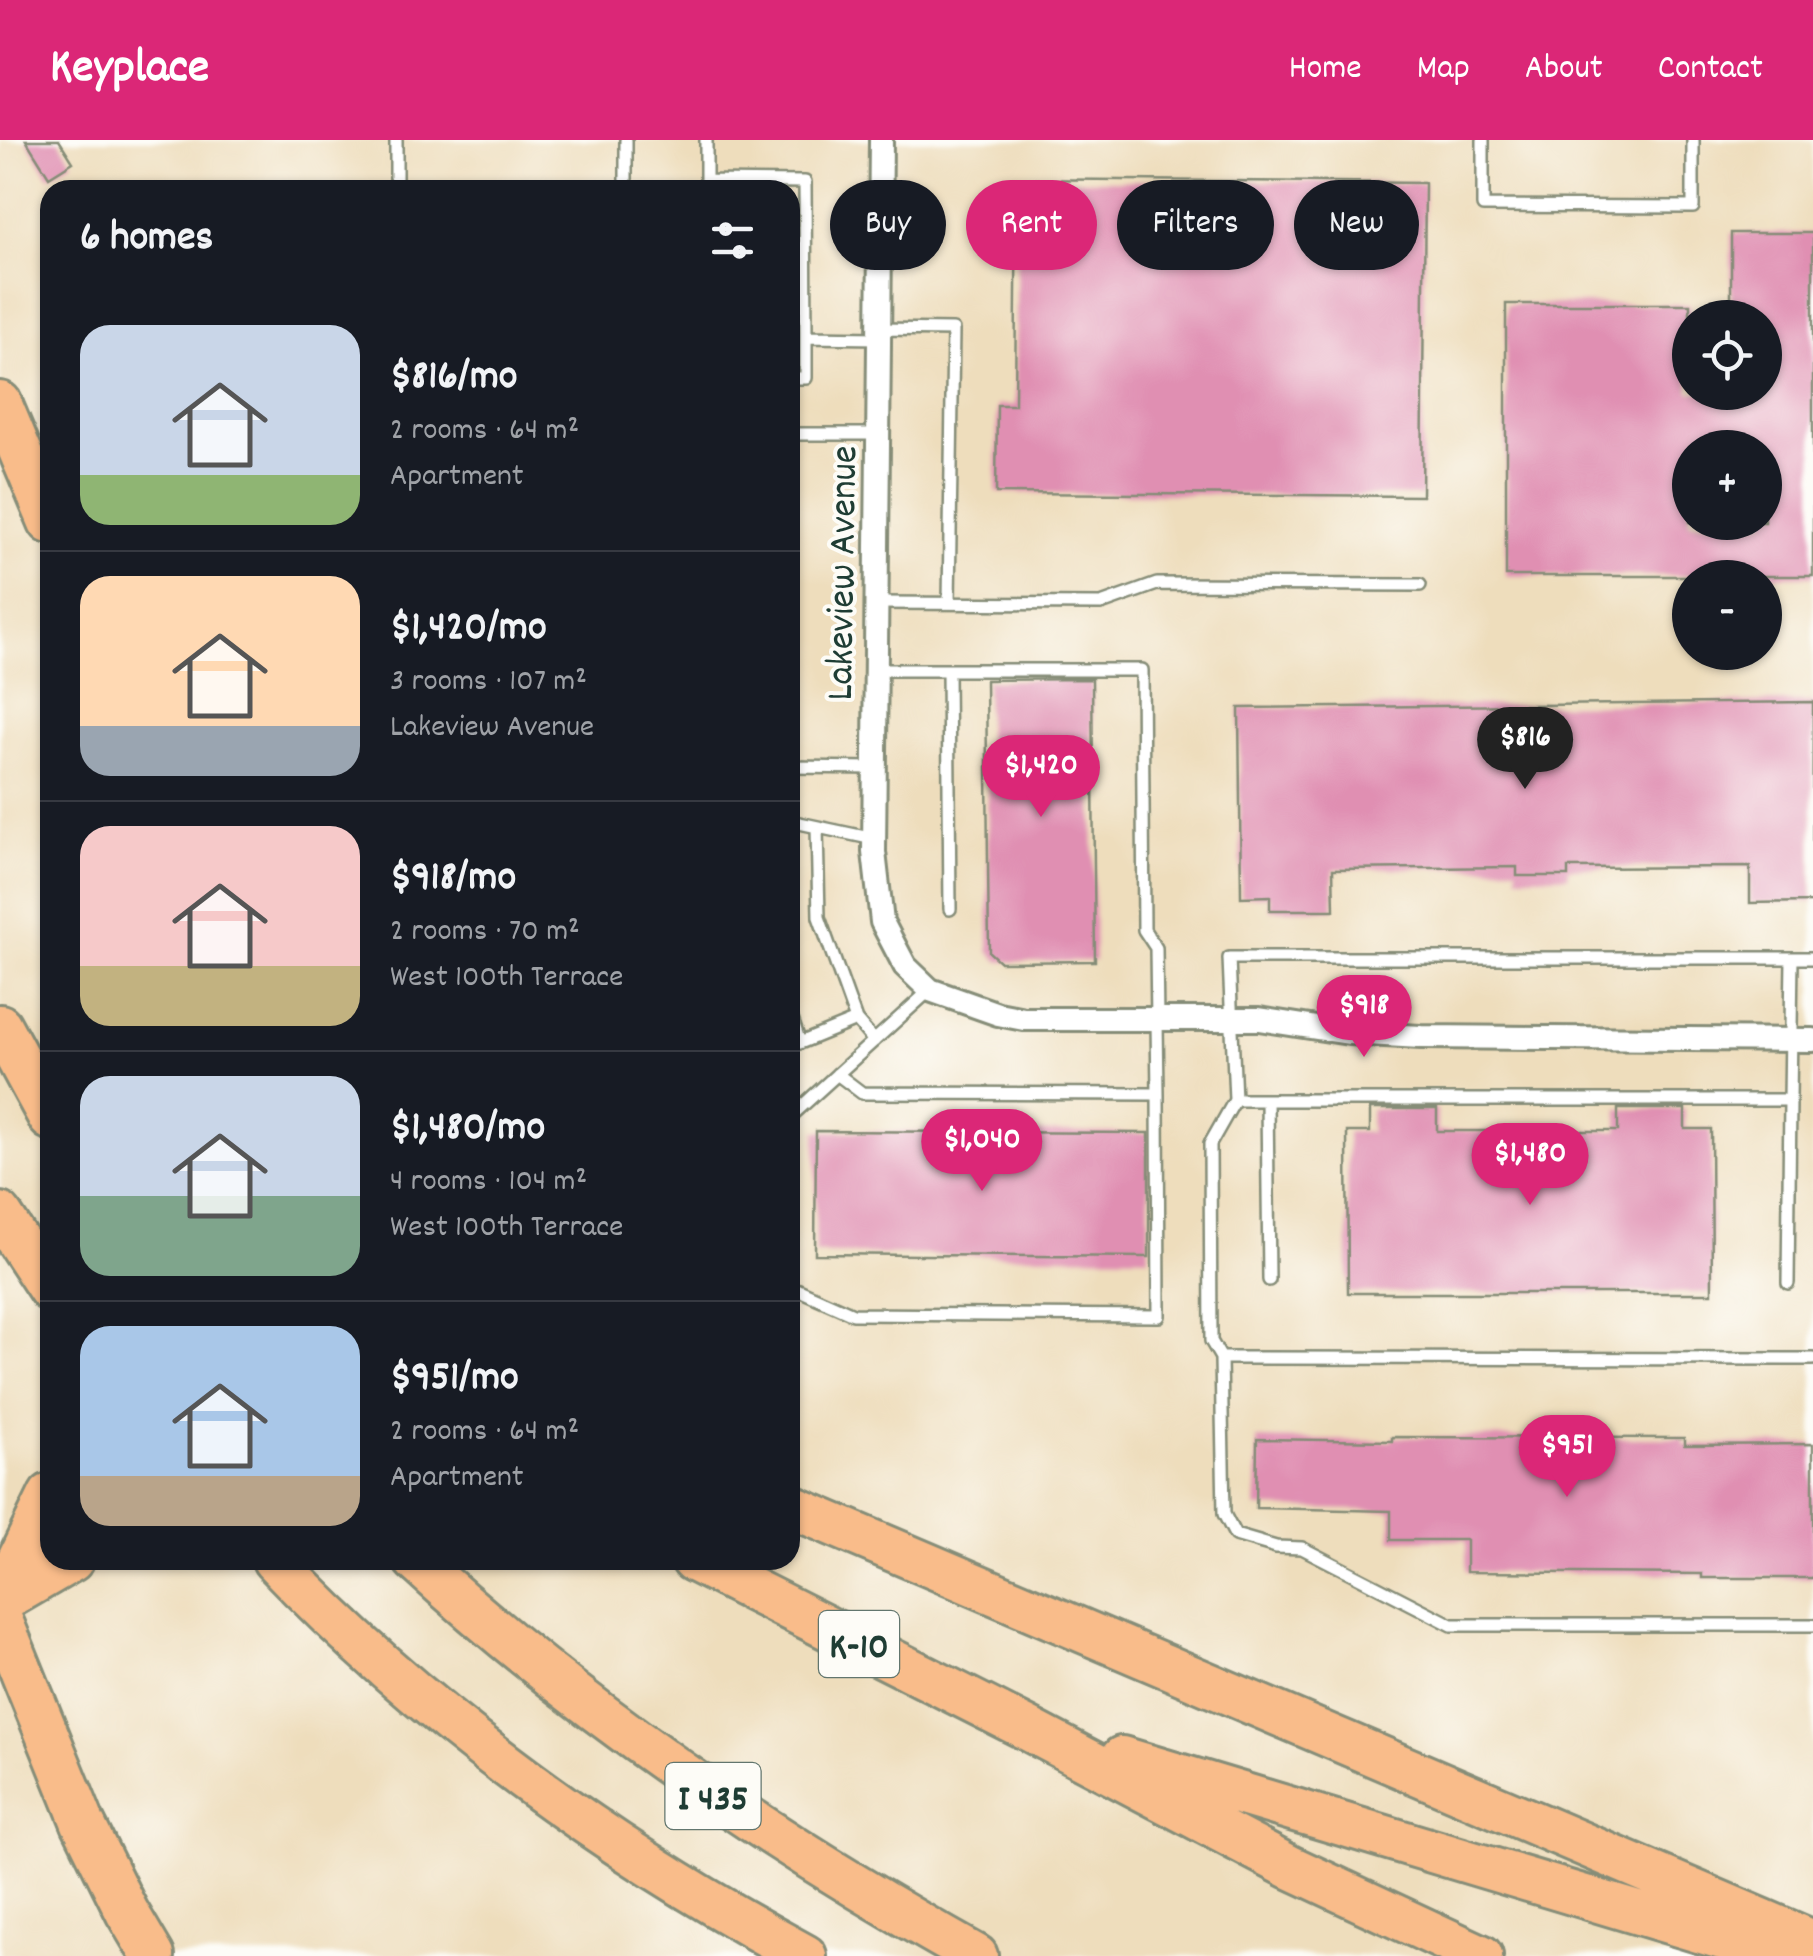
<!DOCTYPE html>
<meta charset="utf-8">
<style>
:root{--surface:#171b24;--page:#242831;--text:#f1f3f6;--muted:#9ea1a6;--line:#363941;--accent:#db2777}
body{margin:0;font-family:Dekko,sans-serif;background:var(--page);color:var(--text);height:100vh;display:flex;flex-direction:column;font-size:38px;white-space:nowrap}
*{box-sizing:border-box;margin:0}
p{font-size:32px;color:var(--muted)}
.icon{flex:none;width:55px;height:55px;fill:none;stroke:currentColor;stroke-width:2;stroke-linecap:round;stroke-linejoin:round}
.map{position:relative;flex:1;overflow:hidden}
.details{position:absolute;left:40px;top:40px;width:760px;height:1390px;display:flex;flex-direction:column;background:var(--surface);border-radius:30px;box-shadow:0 2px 8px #0004}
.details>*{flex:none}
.banner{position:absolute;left:830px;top:40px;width:832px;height:90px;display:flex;gap:20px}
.controls{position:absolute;left:1672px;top:160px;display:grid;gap:20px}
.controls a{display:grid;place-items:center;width:110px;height:110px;border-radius:50%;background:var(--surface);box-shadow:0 2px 8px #0004;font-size:50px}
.price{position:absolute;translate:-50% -85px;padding:0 22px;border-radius:35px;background:var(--accent);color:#fff;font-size:32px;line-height:65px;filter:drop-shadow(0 2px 5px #0008)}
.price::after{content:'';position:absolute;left:50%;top:60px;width:30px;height:22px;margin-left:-15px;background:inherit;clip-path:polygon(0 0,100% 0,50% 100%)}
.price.active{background:#222;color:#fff}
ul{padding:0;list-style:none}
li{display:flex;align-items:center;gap:30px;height:250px;padding:0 40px}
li+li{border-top:2px solid var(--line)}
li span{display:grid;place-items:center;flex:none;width:280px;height:200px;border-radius:30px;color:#555}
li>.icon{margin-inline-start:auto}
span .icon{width:120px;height:120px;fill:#fffc;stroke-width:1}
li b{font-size:42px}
h2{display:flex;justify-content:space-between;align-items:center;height:120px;padding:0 40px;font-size:42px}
.chip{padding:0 35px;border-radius:45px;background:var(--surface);box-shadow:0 2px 8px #0004;font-size:35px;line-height:90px}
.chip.active{background:var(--accent);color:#fff}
header{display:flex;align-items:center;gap:60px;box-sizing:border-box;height:140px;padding:0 50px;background:var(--accent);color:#fff}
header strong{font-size:48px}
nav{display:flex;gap:55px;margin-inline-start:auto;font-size:35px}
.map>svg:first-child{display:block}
.building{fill:#e08fb2;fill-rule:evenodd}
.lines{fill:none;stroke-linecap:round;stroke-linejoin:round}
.lane-casing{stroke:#868d78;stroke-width:16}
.street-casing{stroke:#868d78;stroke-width:28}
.highway-casing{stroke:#868d78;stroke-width:48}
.lane{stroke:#fff;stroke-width:11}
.street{stroke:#fff;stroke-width:22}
.highway{stroke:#f9bc8a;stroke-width:42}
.labels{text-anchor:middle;stroke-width:8;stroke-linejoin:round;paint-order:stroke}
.shield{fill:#fdfcf7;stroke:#62766e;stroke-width:2.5}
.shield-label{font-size:38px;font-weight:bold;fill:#1f3d34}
.street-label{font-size:40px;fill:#1f3d34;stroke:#fdfcf7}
</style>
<header>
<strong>Keyplace</strong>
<nav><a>Home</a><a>Map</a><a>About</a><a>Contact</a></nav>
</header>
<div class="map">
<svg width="1813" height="1816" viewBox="0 0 1813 1816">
<rect width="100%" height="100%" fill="#fdfcf7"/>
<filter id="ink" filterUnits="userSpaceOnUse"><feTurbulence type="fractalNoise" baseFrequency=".01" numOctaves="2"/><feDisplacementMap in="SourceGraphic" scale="20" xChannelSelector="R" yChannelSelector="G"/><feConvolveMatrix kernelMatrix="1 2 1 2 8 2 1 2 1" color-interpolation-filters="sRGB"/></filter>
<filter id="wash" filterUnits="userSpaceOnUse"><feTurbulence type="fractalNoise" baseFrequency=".0048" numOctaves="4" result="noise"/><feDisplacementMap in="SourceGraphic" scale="40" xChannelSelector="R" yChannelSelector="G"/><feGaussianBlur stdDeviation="2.25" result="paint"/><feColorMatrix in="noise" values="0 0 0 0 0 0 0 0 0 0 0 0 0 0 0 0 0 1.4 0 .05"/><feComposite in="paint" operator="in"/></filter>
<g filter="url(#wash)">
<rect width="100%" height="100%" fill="#eeddbc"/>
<g id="blocks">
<path class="building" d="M26 0H59L73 22 49 37Z
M1017 39 1425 43 1422 356 996 353 997 265H1015Z
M1731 93H1813V436H1506V164H1690V252H1765V178H1731ZM1690 308H1765V382H1690Z
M1092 539 1095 821 1000 822 989 812 986 540Z
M1813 562 1812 762 1750 763V727L1568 728V736H1517V727L1333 729 1334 770H1270V756L1241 757 1239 568Z
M1370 969H1437V991H1618V969H1685V989H1711L1712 1153H1348L1347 992H1370Z
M816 991 1149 993V1117L815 1114Z
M1392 1297 1684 1298V1305L1813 1304V1438H1702V1434L1466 1432V1400H1391V1371L1256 1368 1257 1299 1392 1301Z"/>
</g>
</g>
<g filter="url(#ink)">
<use href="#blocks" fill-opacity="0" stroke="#868d78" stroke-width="2.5"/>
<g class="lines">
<defs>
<path id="lane" d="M396 0V50
M626 0V50
M706 0V41L805 42 806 197 879 198
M1483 0V66L1693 67V0
M879 189 953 190 949 463
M790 238H806V197
M790 294H878
M876 463 1101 464 1157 444 1420 445
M948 530 950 769
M790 627 875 628
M790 681 874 699
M817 687 819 777 856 880
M1229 818H1792L1790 960H1235Z
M1792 818H1813
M790 873 800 903 856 880 874 901
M837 934 862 953 1158 954 1156 808 1144 790 1142 530H876
M1235 960 1210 1004 1211 1201 1221 1218 1813 1219
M1267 960 1269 1140
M790 977 930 850
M1788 1143 1790 960
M790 1146 853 1174 1159 1176 1158 954
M1221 1218 1224 1374 1235 1395 1276 1407 1302 1408 1452 1485H1813"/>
<path id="street" d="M881 0 874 712 882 782 905 826 930 850 998 874 1024 879H1259L1349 893 1421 897 1813 900"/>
<path id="highway" d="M0 263 50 382
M0 886 50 978
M0 1074 50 1150
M790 1366 1813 1802
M274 1420C424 1578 614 1713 805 1816
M415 1420C585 1576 775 1704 976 1816
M693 1420 1026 1588 1290 1727 1481 1816
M0 1458 50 1355
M0 1462 72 1420
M0 1478 83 1683 127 1772 153 1816
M1122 1618 1782 1816"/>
</defs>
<use href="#lane" class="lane-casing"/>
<use href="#street" class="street-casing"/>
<use href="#highway" class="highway-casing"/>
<use href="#lane" class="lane"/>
<use href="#street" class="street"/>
<use href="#highway" class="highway"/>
</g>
</g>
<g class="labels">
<g class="shield">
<rect x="819" y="1471" width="80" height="66" rx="8"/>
<rect x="665.5" y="1623" width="95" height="66" rx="8"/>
</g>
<g class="shield-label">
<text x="859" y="1517">K-10</text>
<text x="713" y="1669">I 435</text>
</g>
<g class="street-label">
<text transform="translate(839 433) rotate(-89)" y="14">Lakeview Avenue</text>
</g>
</g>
</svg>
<div class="controls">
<a><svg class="icon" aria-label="locate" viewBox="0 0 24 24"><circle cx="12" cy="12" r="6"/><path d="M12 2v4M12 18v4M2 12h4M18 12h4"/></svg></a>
<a>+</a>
<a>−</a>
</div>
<b class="price active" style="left:1525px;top:652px">$816</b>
<b class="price" style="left:1041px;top:680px">$1,420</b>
<b class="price" style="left:1364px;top:920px">$918</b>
<b class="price" style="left:982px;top:1054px">$1,040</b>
<b class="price" style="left:1530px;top:1068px">$1,480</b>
<b class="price" style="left:1567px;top:1360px">$951</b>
<div class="banner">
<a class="chip">Buy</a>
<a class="chip active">Rent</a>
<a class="chip">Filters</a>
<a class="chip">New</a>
</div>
<section class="details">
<h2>6 homes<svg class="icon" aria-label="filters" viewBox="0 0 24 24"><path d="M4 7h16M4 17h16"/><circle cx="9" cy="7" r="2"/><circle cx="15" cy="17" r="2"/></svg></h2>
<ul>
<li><span style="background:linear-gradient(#c9d6e8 75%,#8fb573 0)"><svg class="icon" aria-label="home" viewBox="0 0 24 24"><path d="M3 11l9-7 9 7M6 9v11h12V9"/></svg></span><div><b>$816/mo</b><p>2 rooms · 64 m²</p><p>Apartment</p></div></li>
<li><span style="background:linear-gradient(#ffd9b3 75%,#9aa5b1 0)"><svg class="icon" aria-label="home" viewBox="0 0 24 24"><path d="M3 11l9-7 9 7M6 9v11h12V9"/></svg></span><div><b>$1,420/mo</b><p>3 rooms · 107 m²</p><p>Lakeview Avenue</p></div></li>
<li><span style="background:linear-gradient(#f6c9c9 70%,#c2b280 0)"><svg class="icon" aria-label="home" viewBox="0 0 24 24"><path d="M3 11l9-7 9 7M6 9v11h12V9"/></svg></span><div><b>$918/mo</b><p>2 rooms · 70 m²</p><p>West 100th Terrace</p></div></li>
<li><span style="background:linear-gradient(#c9d6e8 60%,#7fa58c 0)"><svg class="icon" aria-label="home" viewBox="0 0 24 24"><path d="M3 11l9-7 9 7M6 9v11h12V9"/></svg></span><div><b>$1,480/mo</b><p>4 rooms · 104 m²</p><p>West 100th Terrace</p></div></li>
<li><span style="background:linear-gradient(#a9c7e8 75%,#b9a48a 0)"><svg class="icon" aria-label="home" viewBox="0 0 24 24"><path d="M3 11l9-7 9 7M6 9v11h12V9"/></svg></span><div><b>$951/mo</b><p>2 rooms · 64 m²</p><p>Apartment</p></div></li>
</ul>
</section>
</div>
